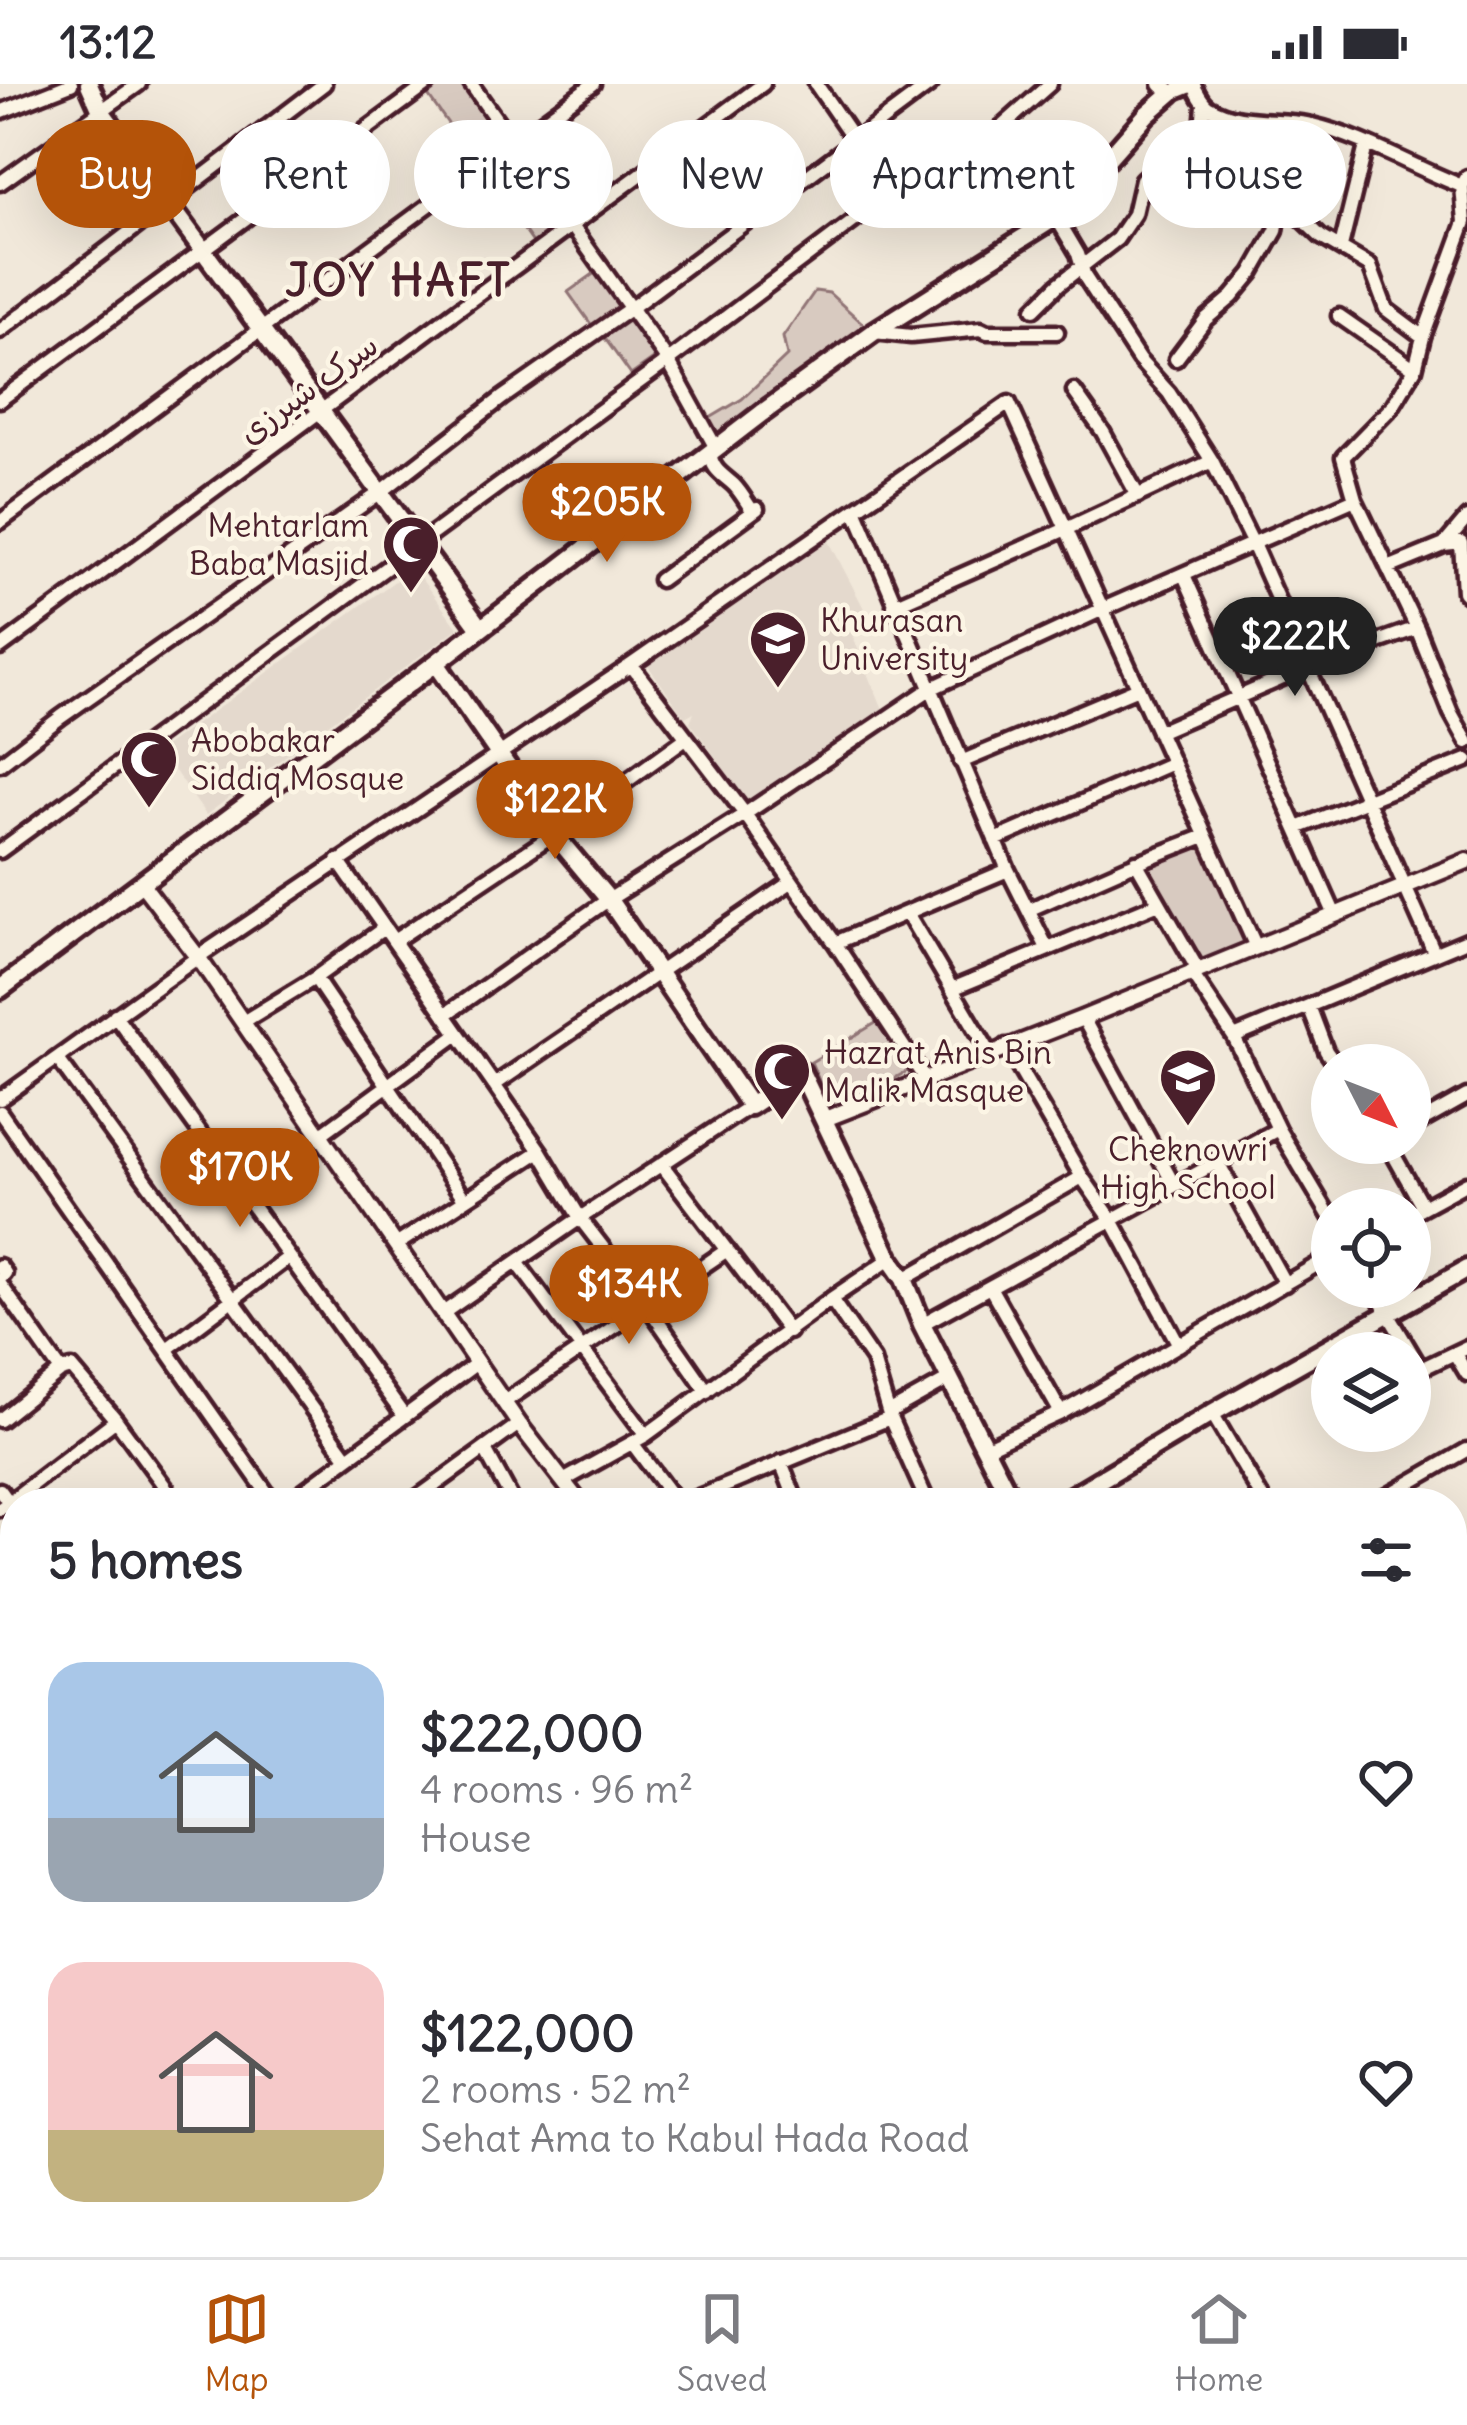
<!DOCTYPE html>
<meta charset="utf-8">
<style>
:root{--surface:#fff;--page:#f2f2f3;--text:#2b2b33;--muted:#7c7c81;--line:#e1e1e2;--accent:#b45309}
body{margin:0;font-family:Delius,"Playpen Sans Arabic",sans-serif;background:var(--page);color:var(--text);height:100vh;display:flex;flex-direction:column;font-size:45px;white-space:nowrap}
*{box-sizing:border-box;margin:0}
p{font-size:39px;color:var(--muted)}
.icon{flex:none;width:66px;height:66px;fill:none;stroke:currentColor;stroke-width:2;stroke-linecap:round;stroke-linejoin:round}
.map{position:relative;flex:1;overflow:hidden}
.panel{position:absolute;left:0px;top:1404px;width:1467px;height:771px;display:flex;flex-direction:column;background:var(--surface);border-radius:48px 48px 0 0;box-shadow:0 12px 48px #0002}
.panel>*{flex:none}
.top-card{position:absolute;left:36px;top:36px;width:1395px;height:108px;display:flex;gap:24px}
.needle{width:78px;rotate:132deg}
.fabs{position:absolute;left:1311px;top:960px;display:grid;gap:24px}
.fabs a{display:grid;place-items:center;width:120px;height:120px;border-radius:50%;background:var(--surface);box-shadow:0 12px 48px #0002;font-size:60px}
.price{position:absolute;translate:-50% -102px;padding:0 27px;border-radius:42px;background:var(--accent);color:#fff;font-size:39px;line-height:78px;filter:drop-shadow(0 3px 6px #0008)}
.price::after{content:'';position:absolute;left:50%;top:72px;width:36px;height:27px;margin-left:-18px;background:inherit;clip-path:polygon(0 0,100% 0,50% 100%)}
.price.selected{background:#222;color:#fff}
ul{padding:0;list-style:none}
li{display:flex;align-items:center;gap:36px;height:300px;padding:0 48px}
li span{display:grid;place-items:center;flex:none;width:336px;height:240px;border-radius:36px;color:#555}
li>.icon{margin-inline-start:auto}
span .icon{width:144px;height:144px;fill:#fffc;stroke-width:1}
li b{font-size:51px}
h2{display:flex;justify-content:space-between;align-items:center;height:144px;padding:0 48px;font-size:51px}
.chip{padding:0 42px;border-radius:54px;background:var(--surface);box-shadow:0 12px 48px #0002;font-size:42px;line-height:108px}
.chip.selected{background:var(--accent);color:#fff}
.status{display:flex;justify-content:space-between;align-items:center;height:84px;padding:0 60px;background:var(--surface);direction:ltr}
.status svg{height:33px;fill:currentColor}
.tabs{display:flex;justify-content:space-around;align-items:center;height:168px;border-top:3px solid var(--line);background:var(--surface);font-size:33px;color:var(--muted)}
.tabs a{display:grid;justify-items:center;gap:6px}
.tabs .selected{color:var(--accent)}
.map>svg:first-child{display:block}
.built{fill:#e4d9cd}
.green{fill:#d8cac0;stroke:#917476;stroke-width:3}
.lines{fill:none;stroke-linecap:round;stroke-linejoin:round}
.minor-casing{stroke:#4a1f2b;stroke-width:21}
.tertiary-casing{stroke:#4a1f2b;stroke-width:22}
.secondary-casing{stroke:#4a1f2b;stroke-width:26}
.trunk-casing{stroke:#4a1f2b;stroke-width:27}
.minor{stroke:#fcf5e5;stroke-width:12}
.tertiary{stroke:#fcf5e5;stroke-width:14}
.secondary{stroke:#fcf5e5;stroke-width:16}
.trunk{stroke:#fcf5e5;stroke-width:18}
.labels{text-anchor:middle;stroke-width:9;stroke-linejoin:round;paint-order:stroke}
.street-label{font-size:33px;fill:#4a1f2b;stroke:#fcf5e5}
.poi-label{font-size:33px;fill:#4a1f2b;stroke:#fcf5e5;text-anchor:start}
.district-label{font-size:45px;font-weight:bold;letter-spacing:3px;fill:#4a1f2b;stroke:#fcf5e5}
</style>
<div class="status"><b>13:12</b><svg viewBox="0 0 49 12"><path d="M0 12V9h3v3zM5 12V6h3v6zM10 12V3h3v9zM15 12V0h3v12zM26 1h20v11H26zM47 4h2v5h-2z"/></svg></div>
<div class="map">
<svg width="1467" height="2173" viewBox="0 0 1467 2173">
<rect width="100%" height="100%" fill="#f1e8da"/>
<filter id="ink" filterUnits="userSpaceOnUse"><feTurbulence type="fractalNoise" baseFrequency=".00833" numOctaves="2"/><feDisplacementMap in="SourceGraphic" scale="24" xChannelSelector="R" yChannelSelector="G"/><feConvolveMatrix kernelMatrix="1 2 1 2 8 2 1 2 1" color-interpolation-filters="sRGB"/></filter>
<g filter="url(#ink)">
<path class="built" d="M829 457 871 538 851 548 885 630 748 718 690 638 694 628 685 633 646 579 679 554 683 558Z
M413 484 458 544 206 731 160 666Z
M606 2160H834L808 2173H612Z"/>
<path class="green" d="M441 0H466L510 61 479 83 427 10Z
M514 66 567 141 536 163 483 88Z
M599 186 624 221 593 243 568 208Z
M815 207 829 209 869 245 716 356 705 337 742 315 787 272 783 253Z
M631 233 658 272 631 291 604 253Z
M1204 758 1252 859 1198 879 1144 786Z
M879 937 911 985 833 1029 811 978Z"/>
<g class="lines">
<defs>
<path id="minor" d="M471 0 668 277 716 364
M1193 0C1198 9 1201 18 1209 23 1241 42 1277 33 1312 41 1364 53 1412 83 1462 102
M1204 21 1202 45 1212 49 1321 153 1370 182 1386 225 1423 253
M0 28 71 0
M0 99 139 0
M1056 133 1078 170 1085 193 1139 276 1169 309 1212 377 1253 460 1434 868
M1039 143 1027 137 1001 89 979 63 1050 0
M1341 163 1365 66 1369 62
M1034 225 1059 200 1117 155 1134 130 1142 95 1202 45
M1339 232 1415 285
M0 247 324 0
M874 248 911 252 981 245 987 248H1057
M1176 275 1206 235 1232 213 1252 189 1276 147 1281 114
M1074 307 1103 348 1138 412
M0 316 428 0
M710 368C712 386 722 390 734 401 741 408 747 419 753 428
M1355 415 1343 373 1392 323 1415 285 1423 253 1465 138 1462 102 1467 93
M856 427 1008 786 1047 864
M0 438 593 0
M1445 460 1467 434
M1388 484 1444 461 1461 459 1464 508 1467 511
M1184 491 1335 831
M660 496 757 425
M894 521 1066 445 1212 377
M0 564 763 0
M631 581 745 730 835 859 925 995
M1158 648 1308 583 1417 544
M961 678 1138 604
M0 680 61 633 381 408 502 314 631 224 931 0
M1297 744 1467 676
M995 756 1172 679
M0 767 668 277 891 109 816 0
M338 777 540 1067 580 1134 647 1221 707 1307
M1136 778 1198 886
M1028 826 1128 782 1205 752
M907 829 990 969
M394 857 554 750 686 654
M835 859 1008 786
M1191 888 1234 953 1278 1045 1332 1136
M315 894 465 1116
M952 905 1159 819
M1309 922 1326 967 1336 981
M115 931 404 1332
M445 931 602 820 745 730 930 605 1103 525 1355 415 1417 544 1451 629 1467 658
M1083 934 1174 1101
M243 938 315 894 384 844
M1234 953 1467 856
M1006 962 1082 1093 1112 1136 1179 1261
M57 974 347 1373
M494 1001 791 798
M0 1015 198 873 631 581 1009 319 1256 863
M0 1028 274 1419
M1410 1044 1467 1012
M320 1051 458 950
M1387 1059 1423 1123
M1217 1077 1285 1200
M662 1081 789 1248
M1410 1130 1467 1099
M396 1161 540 1067
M517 1178 646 1351
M0 1182 5 1189 0 1195
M904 1195 1082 1093
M0 1200 61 1287
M990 1203 1061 1329
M1372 1203 1421 1285 1467 1263
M831 1215 873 1276 890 1334 928 1419
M443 1229 580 1134 750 1022
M922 1240 1278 1045
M167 1265 289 1173
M1455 1270 1467 1290
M504 1318 727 1166
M1212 1329 1265 1419
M0 1336 61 1287 72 1284 116 1336 177 1419
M633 1360 677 1419
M987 1363 1061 1329 1332 1172
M485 1366 514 1419
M781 1378 797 1419
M563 1397 646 1351 831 1215 890 1175
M0 1406 15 1427
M287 1419 477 1279
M410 1419 519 1340
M684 1419 890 1334 892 1327 951 1294
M1375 1419 1467 1366
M0 1425 116 1336
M1452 1542 1467 1535
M0 1620 15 1610
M1452 1647 1467 1660
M13 1689 15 1688
M1452 1743 1467 1734
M0 1790 15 1780
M0 1974 15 1967
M0 2093 15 2086
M159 2160 165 2173
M281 2160 287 2173
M423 2160 430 2173
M601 2160 608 2173
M1305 2160 1312 2173
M1435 2160 1442 2173
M509 2173 534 2160"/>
<path id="tertiary" d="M1161 0 1171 9 1193 0
M142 800 198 873 519 1340 580 1419
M825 1035 1083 934 1467 777
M1452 2018 1467 2010
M1253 2173 1278 2160"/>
<path id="secondary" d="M89 0 101 27 480 544
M436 579 554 750 609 816 750 1022 801 988 890 1175 904 1195 922 1240 1013 1419
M0 905 436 579 762 329 874 248 1056 133 1147 30 1171 9
M1061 1419 1212 1329 1467 1185
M0 1869 15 1862"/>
<path id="trunk" d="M1452 1866 1467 1858
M1452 1880 1467 1872
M850 2173 875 2160
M883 2173 908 2160"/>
</defs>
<use href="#minor" class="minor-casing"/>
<use href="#tertiary" class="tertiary-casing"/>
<use href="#secondary" class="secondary-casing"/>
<use href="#trunk" class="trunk-casing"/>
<use href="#minor" class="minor"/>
<use href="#tertiary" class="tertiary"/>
<use href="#secondary" class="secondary"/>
<use href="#trunk" class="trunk"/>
</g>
</g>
<defs>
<symbol id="mosque-pin" viewBox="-11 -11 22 30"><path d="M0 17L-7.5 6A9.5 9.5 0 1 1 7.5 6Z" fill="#4a1f2b" stroke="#fcf5e5"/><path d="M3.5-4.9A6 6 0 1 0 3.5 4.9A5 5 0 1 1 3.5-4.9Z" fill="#fff"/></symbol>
<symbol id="university-pin" viewBox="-11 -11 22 30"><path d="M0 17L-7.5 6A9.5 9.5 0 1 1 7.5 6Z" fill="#4a1f2b" stroke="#fcf5e5"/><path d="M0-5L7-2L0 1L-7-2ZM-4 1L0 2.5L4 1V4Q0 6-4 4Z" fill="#fff"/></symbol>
<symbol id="school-pin" viewBox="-11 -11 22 30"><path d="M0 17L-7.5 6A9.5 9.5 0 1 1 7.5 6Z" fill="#4a1f2b" stroke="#fcf5e5"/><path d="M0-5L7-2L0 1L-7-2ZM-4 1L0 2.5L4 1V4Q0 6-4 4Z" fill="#fff"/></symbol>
</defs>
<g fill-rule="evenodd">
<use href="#mosque-pin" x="378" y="427" width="66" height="90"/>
<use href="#university-pin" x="745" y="522" width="66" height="90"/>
<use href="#mosque-pin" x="116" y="642" width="66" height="90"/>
<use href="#mosque-pin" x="749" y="954" width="66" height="90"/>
<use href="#school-pin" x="1155" y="960" width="66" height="90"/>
</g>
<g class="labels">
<g class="street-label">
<text transform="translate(308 304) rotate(-36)" y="12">سرک شیرزی</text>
</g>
<g class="poi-label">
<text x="369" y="453" text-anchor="end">Mehtarlam<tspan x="369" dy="38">Baba Masjid</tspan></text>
<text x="820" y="548">Khurasan<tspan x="820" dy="38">University</tspan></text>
<text x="191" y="668">Abobakar<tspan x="191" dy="38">Siddiq Mosque</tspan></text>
<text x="824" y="980">Hazrat Anis Bin<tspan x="824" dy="38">Malik Masque</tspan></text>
<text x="1188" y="1077" text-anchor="middle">Cheknowri<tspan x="1188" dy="38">High School</tspan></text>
</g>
<g class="district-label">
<text x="399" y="212">JOY HAFT</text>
</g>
</g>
</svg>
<div class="fabs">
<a><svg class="needle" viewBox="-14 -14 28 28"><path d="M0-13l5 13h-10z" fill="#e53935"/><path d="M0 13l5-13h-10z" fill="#7c7c81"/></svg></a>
<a><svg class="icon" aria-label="locate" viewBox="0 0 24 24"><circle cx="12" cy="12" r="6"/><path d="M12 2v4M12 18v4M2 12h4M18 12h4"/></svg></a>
<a><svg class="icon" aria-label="layers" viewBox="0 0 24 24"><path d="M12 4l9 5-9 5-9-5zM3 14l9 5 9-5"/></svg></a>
</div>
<b class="price" style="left:607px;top:481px">$205K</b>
<b class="price selected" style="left:1295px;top:615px">$222K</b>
<b class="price" style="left:555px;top:778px">$122K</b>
<b class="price" style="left:240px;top:1146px">$170K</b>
<b class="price" style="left:629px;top:1263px">$134K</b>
<div class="top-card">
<a class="chip selected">Buy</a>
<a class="chip">Rent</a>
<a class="chip">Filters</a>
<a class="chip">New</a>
<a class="chip">Apartment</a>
<a class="chip">House</a>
</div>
<section class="panel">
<h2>5 homes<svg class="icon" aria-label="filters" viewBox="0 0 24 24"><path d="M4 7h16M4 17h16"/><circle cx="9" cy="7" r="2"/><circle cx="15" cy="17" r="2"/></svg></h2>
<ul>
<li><span style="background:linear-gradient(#a9c7e8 65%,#9aa5b1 0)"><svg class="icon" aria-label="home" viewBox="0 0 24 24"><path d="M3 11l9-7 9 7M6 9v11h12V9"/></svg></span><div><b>$222,000</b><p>4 rooms · 96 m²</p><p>House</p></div><svg class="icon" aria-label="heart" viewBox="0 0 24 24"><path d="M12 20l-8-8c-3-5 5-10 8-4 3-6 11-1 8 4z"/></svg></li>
<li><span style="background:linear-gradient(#f6c9c9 70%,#c2b280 0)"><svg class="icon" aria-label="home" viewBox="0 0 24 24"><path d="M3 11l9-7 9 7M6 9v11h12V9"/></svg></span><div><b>$122,000</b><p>2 rooms · 52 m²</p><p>Sehat Ama to Kabul Hada Road</p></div><svg class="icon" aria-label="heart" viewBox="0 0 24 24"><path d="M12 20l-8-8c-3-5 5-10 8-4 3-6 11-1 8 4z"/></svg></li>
</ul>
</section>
</div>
<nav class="tabs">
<a class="selected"><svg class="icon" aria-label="map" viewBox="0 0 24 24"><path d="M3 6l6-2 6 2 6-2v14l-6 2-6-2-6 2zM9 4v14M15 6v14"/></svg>Map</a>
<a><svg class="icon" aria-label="saved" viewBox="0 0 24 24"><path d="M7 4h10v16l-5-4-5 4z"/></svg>Saved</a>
<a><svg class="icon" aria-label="home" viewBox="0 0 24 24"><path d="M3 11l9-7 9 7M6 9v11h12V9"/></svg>Home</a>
</nav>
